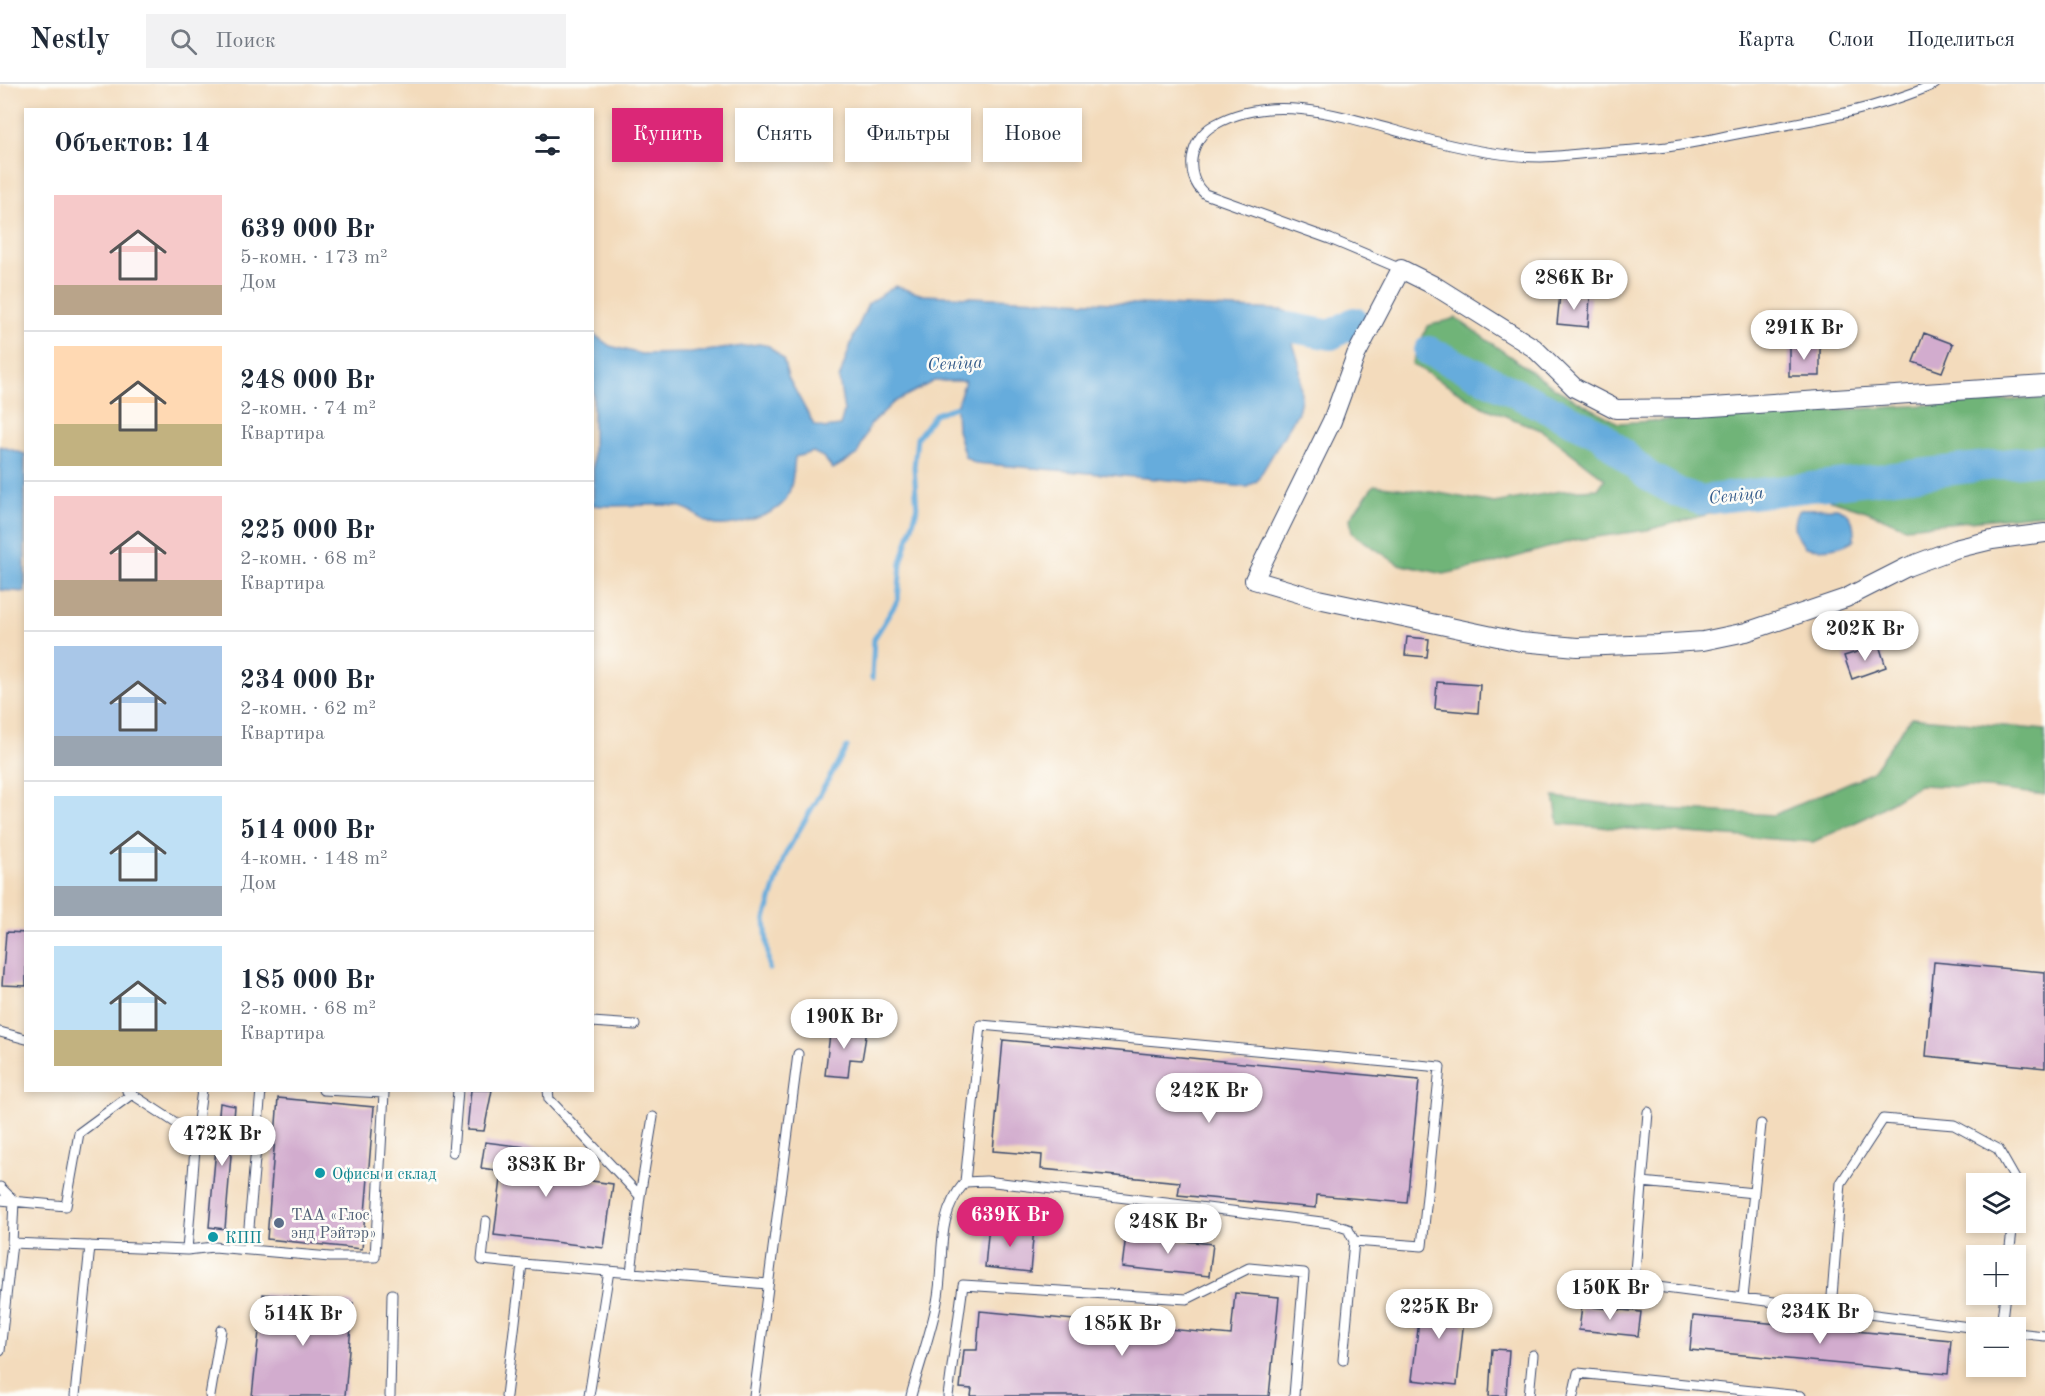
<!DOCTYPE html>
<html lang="ru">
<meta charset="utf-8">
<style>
:root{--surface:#fff;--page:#f2f2f3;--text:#1f2937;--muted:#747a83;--line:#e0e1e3;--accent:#db2777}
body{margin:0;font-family:"Old Standard TT",serif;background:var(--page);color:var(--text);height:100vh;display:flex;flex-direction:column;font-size:22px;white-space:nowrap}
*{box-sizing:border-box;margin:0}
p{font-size:20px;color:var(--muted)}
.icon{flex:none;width:33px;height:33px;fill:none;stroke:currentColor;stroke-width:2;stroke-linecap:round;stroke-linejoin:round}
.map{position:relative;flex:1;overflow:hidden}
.side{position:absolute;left:24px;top:24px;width:570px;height:984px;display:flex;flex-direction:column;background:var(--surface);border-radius:0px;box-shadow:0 3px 9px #0003}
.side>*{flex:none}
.top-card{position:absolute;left:612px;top:24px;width:570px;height:54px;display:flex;gap:12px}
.fabs{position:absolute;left:1966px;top:1089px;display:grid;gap:12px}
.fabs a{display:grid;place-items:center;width:60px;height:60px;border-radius:0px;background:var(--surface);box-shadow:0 3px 9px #0003;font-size:30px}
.price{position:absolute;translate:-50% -51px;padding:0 14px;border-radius:21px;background:#fff;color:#222;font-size:20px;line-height:39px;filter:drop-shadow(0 2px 3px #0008)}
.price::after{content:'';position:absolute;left:50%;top:36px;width:18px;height:14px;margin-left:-9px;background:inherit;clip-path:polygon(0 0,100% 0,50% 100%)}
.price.current{background:var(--accent);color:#fff}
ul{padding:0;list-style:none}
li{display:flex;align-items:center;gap:18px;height:150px;padding:0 30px}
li+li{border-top:2px solid var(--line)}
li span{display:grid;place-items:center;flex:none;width:168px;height:120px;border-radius:0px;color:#555}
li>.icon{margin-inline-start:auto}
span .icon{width:72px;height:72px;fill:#fffc;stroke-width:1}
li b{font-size:26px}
h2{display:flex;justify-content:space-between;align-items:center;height:72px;padding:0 30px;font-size:26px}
.tag{padding:0 21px;border-radius:0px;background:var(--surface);box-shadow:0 3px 9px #0003;font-size:21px;line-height:54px}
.tag.current{background:var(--accent);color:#fff}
header{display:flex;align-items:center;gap:36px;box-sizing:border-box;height:84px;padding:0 30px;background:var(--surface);border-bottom:2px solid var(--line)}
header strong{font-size:28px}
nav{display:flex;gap:33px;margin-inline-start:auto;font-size:21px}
.search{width:420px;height:54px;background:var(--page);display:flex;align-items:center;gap:15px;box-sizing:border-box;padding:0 21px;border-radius:0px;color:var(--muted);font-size:22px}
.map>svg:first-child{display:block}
.forest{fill:#6fb478;stroke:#45726b;stroke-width:1.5}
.water{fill:#66acdc;stroke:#406e9d;stroke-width:1.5}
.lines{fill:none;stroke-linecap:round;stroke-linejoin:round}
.stream{stroke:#66acdc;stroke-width:5}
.river{stroke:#66acdc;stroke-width:30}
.building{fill:#d2acce}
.service-casing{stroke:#3b496c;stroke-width:11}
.minor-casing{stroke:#3b496c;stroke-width:20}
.service{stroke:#fff;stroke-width:9}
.minor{stroke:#fff;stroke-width:18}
.culture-dot{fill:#0f9aa8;stroke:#fdfcf7;stroke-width:2}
.service-dot{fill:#5c6f8a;stroke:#fdfcf7;stroke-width:2}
.labels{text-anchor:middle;stroke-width:5;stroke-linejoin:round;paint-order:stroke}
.culture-label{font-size:16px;fill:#0d838f;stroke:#fdfcf7;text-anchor:start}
.service-label{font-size:16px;fill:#4e5e75;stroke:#fdfcf7;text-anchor:start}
.water-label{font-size:18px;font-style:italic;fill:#355b8a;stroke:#fdfcf7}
</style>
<header>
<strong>Nestly</strong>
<div class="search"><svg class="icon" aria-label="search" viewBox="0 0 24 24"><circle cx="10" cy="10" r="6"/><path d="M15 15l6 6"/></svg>Поиск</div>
<nav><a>Карта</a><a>Слои</a><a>Поделиться</a></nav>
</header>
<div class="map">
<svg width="2045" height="1312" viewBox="0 0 2045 1312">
<rect width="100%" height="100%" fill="#fdfcf7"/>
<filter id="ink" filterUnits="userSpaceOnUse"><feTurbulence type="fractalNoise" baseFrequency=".0167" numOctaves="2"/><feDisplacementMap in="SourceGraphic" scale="12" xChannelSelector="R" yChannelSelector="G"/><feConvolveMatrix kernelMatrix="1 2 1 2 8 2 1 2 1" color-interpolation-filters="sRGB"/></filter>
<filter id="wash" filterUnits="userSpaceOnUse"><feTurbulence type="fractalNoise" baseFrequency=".008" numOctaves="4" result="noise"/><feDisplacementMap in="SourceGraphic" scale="24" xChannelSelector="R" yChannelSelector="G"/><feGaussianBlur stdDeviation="1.35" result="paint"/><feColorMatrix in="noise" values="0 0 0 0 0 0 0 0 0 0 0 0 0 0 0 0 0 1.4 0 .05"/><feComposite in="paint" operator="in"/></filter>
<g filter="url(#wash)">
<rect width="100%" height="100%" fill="#f3dbbc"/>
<path class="forest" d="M1456 234 1556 305 1618 339 2045 314V430L1905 443 1866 427 1828 415 1721 427 1647 446 1575 456 1495 479 1444 490 1398 480 1352 449 1350 434 1374 401 1439 409 1494 419 1561 407 1598 405 1605 395 1541 346 1483 323 1412 280 1427 242Z
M1911 633 2045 646V711L1987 704 1919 701 1867 733 1813 758 1559 740 1554 713 1630 723 1774 731 1871 689Z"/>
<path class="water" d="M895 202 923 211 1283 226 1289 229 1288 243 1300 282 1301 315 1298 328 1257 397 1247 403 975 379 965 373 957 346 956 323 965 297H934L894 318 870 341 857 371 833 385 823 373 813 368 795 373C793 388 793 406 784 418 773 432 729 445 712 440 699 436 693 424 675 422 648 419 620 424 593 421V250L610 262 641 270 691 269 759 260 769 262 783 275 788 293 814 341 825 344 840 342 844 327 839 295 853 254 868 220Z
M0 362 25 370V508L0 506Z
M1837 424C1854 431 1854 439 1854 456 1838 465 1823 467 1805 463 1795 450 1790 443 1798 427L1805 425Z"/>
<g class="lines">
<path class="stream" d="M872 594 874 555 898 516 901 479 917 425 914 383 917 354 935 330 956 323
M769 885 765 835 785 771 847 663"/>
<path class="river" d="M1429 267 1600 350 1648 392 1679 409 1701 416 2045 375
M1255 268 1288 243 1331 251 1354 238"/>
</g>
<g id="blocks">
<path class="building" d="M1560 210 1590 213 1588 243 1557 240Z
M1924 249 1953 260 1942 288 1913 278Z
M1789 262H1820V292H1789Z
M1407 553 1429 555 1427 573 1405 571Z
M1879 561 1886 583 1852 595 1844 572Z
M1437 598 1480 601 1478 629 1435 625Z
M6 848 26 849V902L2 901Z
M1934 878 2045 888V984L1926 972Z
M831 942 867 946 862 976 850 975 848 993 825 991Z
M1003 956 1419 996 1407 1119 1317 1111 1316 1124 1178 1111 1180 1098 1041 1085 1042 1071 993 1067Z
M471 1006H492L484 1047 467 1046Z
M278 1014 374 1023 362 1165 267 1155Z
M220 1019 235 1022 225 1145 209 1143Z
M485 1058 566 1068 563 1093 613 1100 604 1164 494 1151 502 1087 481 1084Z
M989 1140 1034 1144 1030 1188 985 1183Z
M1126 1151 1213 1160 1209 1192 1122 1183Z
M1235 1209 1279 1213 1269 1312H971L972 1305 960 1304 964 1266H977L980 1227 1231 1251Z
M263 1210 353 1219 345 1312H252Z
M1422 1211 1466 1216 1457 1301 1412 1296Z
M1582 1222 1641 1228 1638 1252 1579 1246Z
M1693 1232 1951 1256 1948 1290 1690 1266Z
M1492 1265 1509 1266 1506 1312H1489Z"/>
</g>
</g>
<g filter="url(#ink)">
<use href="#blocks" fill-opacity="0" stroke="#3b496c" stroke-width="1.5"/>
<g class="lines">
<defs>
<path id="service" d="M1401 185 1330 155 1205 110C1183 92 1190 54 1214 41 1281 2 1369 42 1438 58 1471 66 1506 73 1541 73 1557 73 1574 70 1590 69 1616 67 1641 66 1667 63 1694 59 1720 53 1747 48 1810 37 1876 26 1935 0
M592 938 635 941
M0 948 26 955
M548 1006 549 1015 640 1112 631 1189
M127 1007 196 1052
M1648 1028 1634 1200 1977 1244
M453 1068 458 1006
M965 1098 981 941 1440 983 1422 1162 1354 1157
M1642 1098 1754 1109
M0 1103 14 1117 12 1159 0 1267
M640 1112 653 1033
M0 1116 66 1122 79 1049 132 1010
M486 1137 482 1176 522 1180
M12 1159 187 1166 214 1163 330 1173H375L384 1009 323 1006
M187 1166 196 1052 202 1006
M247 1166 261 1006
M2009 1172 2013 1138
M1743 1214 1761 1040
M1831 1225 1841 1099 1883 1035 1954 1041 1998 1065 2018 1100 2016 1117
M2001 1244 2005 1210
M2016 1249 2045 1252
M75 1312 90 1162
M210 1312 221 1246
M390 1312 392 1210
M506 1312 522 1180 768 1200
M589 1312 609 1187
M754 1312 798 970
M911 1312C919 1281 931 1249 937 1218 946 1174 933 1136 965 1098L986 1097 1330 1139 1348 1145 1354 1157 1343 1276
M948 1312 963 1201 1187 1215 1249 1184 1304 1189 1294 1312
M1529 1312 1533 1271
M1573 1312 1578 1289 1801 1312"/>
<path id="minor" d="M2045 301 1698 324 1616 325 1575 304 1534 264 1435 202 1401 185 1356 271 1332 337 1254 496 1318 515 1521 558 1577 563 1658 560 1703 557 1746 548 1846 514 1907 483 1955 465 1992 456 2045 449"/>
</defs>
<use href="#service" class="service-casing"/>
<use href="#minor" class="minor-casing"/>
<use href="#service" class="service"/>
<use href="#minor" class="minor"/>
</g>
</g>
<g class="culture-dot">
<circle cx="320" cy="1089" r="6"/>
<circle cx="213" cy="1153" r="6"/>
</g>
<circle class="service-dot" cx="279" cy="1139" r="6"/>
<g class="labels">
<g class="culture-label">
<text x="332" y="1095">Офисы и склад</text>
<text x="225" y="1159">КПП</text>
</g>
<g class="service-label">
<text x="291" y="1136">ТАА «Глос<tspan x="291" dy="18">энд Рэйтэр»</tspan></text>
</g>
<g class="water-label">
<text transform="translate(955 279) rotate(-3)" y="6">Сеніца</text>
<text transform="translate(1736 411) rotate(-6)" y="6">Сеніца</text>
</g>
</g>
</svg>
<div class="fabs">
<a><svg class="icon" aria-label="layers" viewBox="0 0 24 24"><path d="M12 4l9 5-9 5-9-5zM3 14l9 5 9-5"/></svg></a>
<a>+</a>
<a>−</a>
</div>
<b class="price" style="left:1574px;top:227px">286K Br</b>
<b class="price" style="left:1804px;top:277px">291K Br</b>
<b class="price" style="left:1865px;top:578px">202K Br</b>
<b class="price" style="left:844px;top:966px">190K Br</b>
<b class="price" style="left:1209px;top:1040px">242K Br</b>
<b class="price" style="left:222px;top:1083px">472K Br</b>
<b class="price" style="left:546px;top:1114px">383K Br</b>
<b class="price current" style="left:1010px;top:1164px">639K Br</b>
<b class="price" style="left:1168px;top:1171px">248K Br</b>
<b class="price" style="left:1610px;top:1237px">150K Br</b>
<b class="price" style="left:1439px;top:1256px">225K Br</b>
<b class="price" style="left:1820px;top:1261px">234K Br</b>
<b class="price" style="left:303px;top:1263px">514K Br</b>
<b class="price" style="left:1122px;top:1273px">185K Br</b>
<div class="top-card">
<a class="tag current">Купить</a>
<a class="tag">Снять</a>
<a class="tag">Фильтры</a>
<a class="tag">Новое</a>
</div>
<section class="side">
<h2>Объектов: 14<svg class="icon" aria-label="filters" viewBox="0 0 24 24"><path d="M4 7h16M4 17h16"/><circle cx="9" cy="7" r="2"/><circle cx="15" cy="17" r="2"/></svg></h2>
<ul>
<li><span style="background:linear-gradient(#f6c9c9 75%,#b9a48a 0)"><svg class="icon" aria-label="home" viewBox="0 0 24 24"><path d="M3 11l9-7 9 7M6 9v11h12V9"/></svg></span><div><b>639 000 Br</b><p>5-комн. · 173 m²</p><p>Дом</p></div></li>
<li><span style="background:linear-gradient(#ffd9b3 65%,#c2b280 0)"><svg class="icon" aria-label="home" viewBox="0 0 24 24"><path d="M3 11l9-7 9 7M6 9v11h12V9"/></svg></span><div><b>248 000 Br</b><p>2-комн. · 74 m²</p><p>Квартира</p></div></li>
<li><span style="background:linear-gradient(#f6c9c9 70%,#b9a48a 0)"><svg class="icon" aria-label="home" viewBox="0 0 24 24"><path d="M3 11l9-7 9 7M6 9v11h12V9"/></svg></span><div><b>225 000 Br</b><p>2-комн. · 68 m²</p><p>Квартира</p></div></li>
<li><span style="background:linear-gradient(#a9c7e8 75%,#9aa5b1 0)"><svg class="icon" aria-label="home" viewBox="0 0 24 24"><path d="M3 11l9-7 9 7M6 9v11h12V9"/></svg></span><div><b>234 000 Br</b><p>2-комн. · 62 m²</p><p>Квартира</p></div></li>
<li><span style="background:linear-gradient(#bfe0f5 75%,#9aa5b1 0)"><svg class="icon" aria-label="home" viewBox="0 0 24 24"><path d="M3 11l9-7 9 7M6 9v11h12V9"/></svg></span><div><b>514 000 Br</b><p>4-комн. · 148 m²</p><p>Дом</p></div></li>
<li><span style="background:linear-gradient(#bfe0f5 70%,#c2b280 0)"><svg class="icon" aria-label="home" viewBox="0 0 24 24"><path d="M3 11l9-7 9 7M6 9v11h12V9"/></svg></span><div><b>185 000 Br</b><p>2-комн. · 68 m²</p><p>Квартира</p></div></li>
</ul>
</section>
</div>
